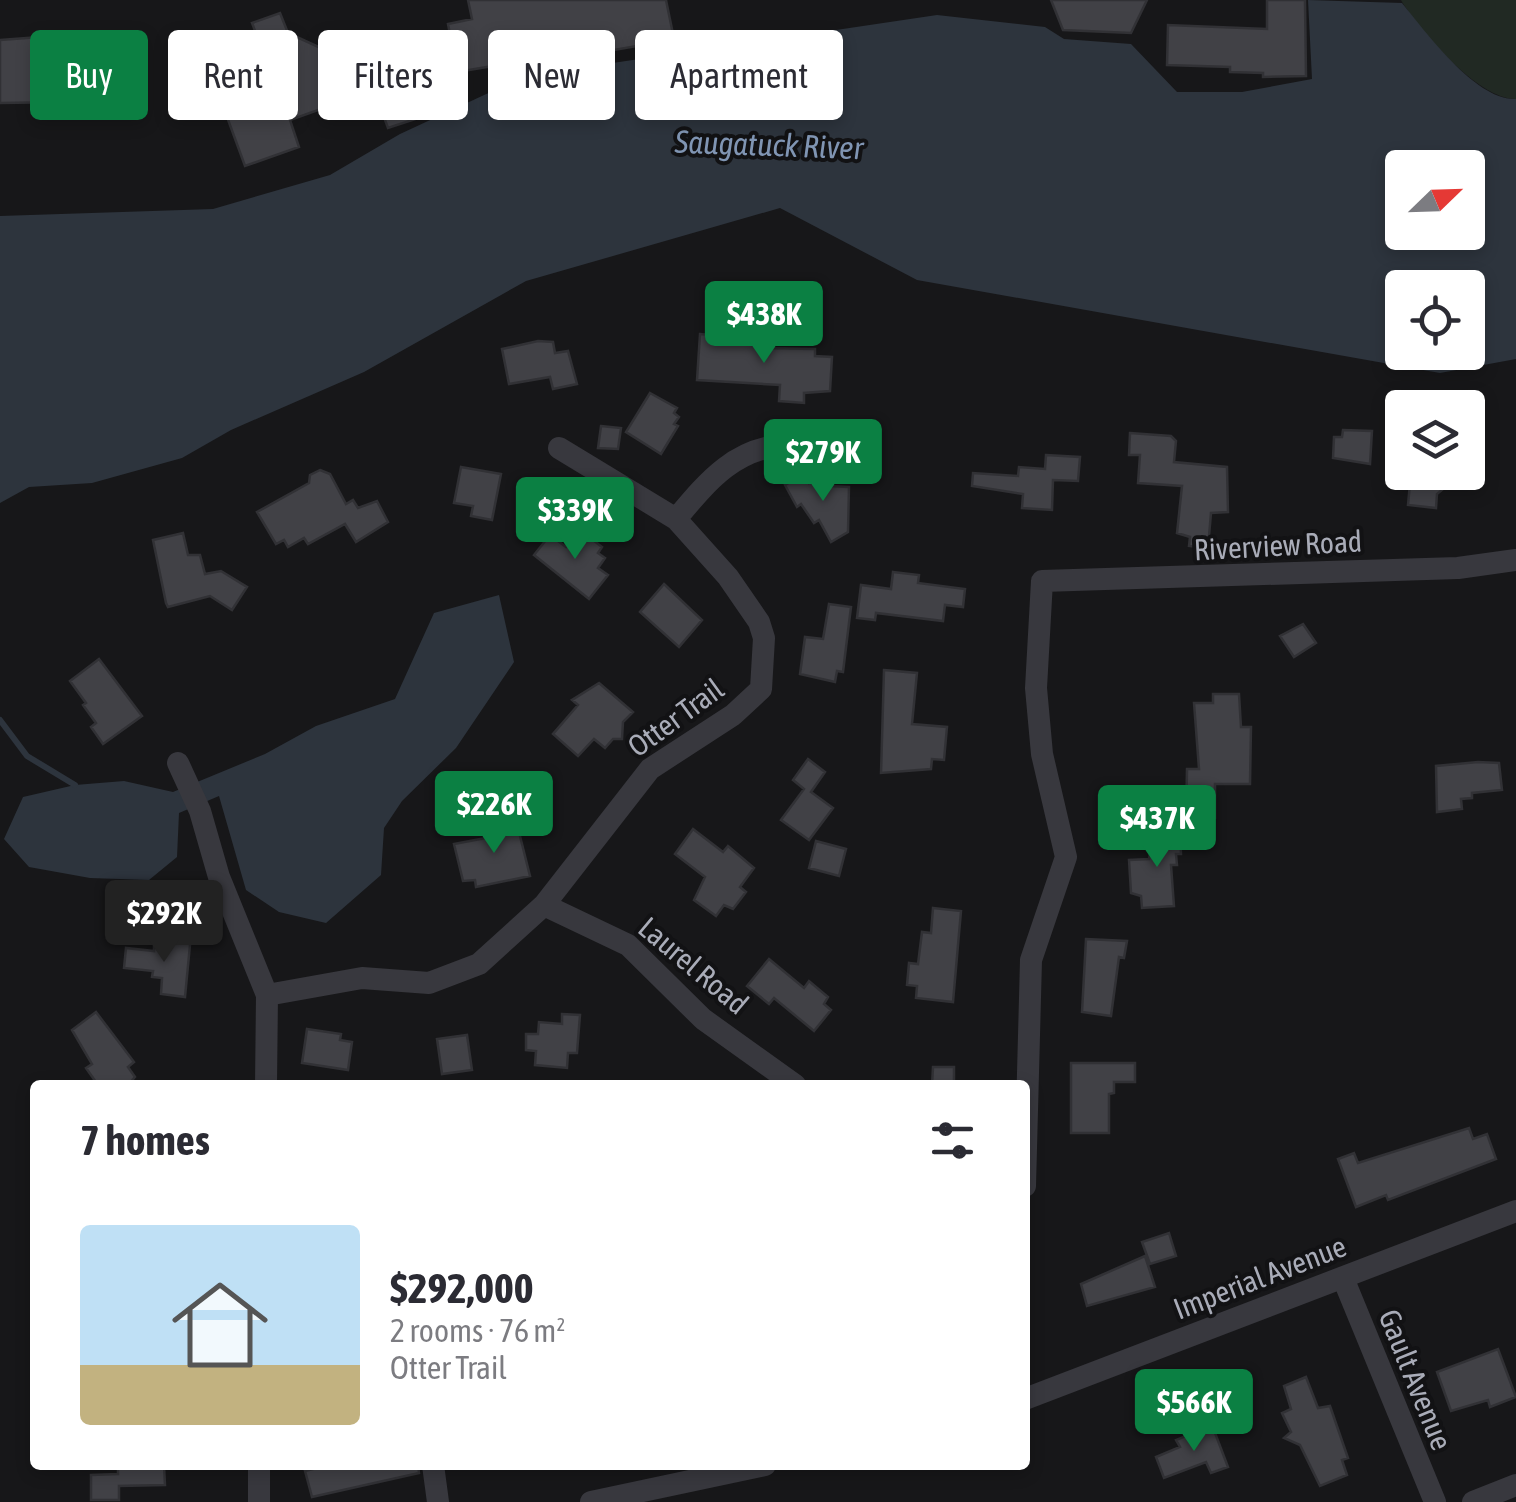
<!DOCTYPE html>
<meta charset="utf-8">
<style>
:root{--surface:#fff;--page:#f2f2f3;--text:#2b2b33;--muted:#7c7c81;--accent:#0b8043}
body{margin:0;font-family:"Asap Condensed",sans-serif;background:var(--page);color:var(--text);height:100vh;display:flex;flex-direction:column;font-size:38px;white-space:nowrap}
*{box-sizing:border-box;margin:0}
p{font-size:32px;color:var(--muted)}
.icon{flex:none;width:55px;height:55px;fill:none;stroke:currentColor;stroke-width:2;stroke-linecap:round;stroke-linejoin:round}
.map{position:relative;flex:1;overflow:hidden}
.panel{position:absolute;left:30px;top:1080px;width:1000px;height:390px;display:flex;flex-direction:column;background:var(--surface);border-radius:10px;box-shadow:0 5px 15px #0003}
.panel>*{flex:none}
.top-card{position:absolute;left:30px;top:30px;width:1000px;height:90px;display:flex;gap:20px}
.needle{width:65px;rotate:67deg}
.buttons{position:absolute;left:1385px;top:150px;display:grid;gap:20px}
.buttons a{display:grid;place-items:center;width:100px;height:100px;border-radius:10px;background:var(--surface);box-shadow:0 5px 15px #0003;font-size:50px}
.price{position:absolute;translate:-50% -85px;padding:0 22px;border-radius:10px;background:var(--accent);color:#fff;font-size:32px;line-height:65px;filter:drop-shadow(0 2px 5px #0008)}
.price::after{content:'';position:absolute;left:50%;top:60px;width:30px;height:22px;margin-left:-15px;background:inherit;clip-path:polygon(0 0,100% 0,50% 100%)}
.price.selected{background:#222;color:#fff}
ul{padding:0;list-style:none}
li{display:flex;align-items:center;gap:30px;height:250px;padding:0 50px}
li span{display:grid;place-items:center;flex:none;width:280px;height:200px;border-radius:10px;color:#555}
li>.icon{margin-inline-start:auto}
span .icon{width:120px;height:120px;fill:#fffc;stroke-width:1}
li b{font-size:42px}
h2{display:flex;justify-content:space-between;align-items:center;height:120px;padding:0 50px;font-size:42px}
.pill{padding:0 35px;border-radius:10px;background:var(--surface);box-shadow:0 5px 15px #0003;font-size:35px;line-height:90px}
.pill.selected{background:var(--accent);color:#fff}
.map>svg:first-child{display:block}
.green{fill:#212923}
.water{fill:#2d343d;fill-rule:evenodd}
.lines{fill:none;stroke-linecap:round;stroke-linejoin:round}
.stream{stroke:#2d343d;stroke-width:6}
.building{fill:#414146;stroke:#313135;stroke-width:2.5}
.minor{stroke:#38383e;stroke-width:22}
.labels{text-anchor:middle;stroke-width:8;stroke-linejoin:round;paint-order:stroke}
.street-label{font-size:30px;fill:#a9acb8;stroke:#121214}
.water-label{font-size:32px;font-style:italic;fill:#8095b3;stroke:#121214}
</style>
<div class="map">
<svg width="1516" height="1502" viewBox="0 0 1516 1502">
<rect width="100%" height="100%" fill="#171719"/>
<path class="green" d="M1401 0H1516V99C1479 100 1418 30 1401 0Z"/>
<path class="water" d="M1308 0 1402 3C1425 31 1476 101 1516 99V359L1440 373 917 280 780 208 526 281 364 372 231 430 182 458 92 483 29 487 0 503V216L213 209 330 175 400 134 525 76 937 15 1045 27 1064 39 1131 44 1177 92H1242L1312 79ZM1402 168H1468V232H1402ZM1402 288H1468V352H1402Z
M499 595 514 662 456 748 402 801 384 828 381 875 326 923 279 912 246 890 219 796 179 813 177 857 149 880 90 878 29 867 4 839 23 797 75 785 124 781 173 792 265 754 316 726 395 699 434 613Z"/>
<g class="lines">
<path class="stream" d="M0 720 27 756 75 785"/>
</g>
<path class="building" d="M468 0H666L673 34 636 40 637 46 494 71 493 66 457 72 448 24 472 19Z
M1051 0H1147L1131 33 1063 30Z
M1267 0H1305L1306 76 1263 77V73L1230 72V67L1167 65 1168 25 1267 29Z
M280 13 288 33 323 49 332 73 383 56 382 45 418 36 443 110 388 128 374 90 290 120 299 147 245 166 216 87 243 77 233 51 259 41 252 23Z
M66 35 81 47 82 57 66 65 67 102 0 103V40Z
M700 334 760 340V348L815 349V356L832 357 830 391 804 393V403L779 401 780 385 697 380Z
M538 341 553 342 555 353 568 351 577 384 553 389 550 377 509 384 502 349Z
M650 393 677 408 674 413 679 417 674 424 678 426 661 454 626 432Z
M601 426 621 428 618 449 598 448Z
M1343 430 1372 431 1370 464 1333 458 1334 437H1342Z
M1130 433 1171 436 1176 441 1174 462 1227 467 1228 512 1211 513 1208 548 1189 546 1190 537 1177 533 1182 486 1138 483 1140 455H1129Z
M1046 455 1080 457 1078 481 1053 480 1052 510 1022 508 1023 494 972 486 973 473 1018 476 1019 467 1045 469Z
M461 467 501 474 492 520 471 516 473 506 454 503Z
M320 470 330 474 346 504 353 500 358 508 377 501 388 522 356 542 345 524 308 544 304 538 288 547 284 540 276 544 257 512 309 483 310 475Z
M1411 472H1463L1437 494 1436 508 1408 505Z
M804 474 809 483 824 475 830 486 849 487 848 532 831 542 819 520 814 523 801 504 797 507 785 485Z
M579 529 602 547 598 553 605 558 598 568 608 575 589 599 534 555 550 535 566 547Z
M183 533 188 555H200L205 574 221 571 247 587 232 610 210 596 168 607 166 603 153 540Z
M893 572 919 575 918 583 965 589 963 607 945 605 943 621 876 613 875 620 857 618 861 585 891 589Z
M664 584 702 620 679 647 640 612Z
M829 604 851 607 843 672 837 671 835 682 800 674 805 637 823 639Z
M1303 624 1316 643 1294 657 1280 636Z
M99 659 142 716 103 744 91 727 96 723 83 705 86 703 70 681Z
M884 670 917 673 912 724 947 727 944 760 932 759 931 769 881 773Z
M599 683 633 712 623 722 622 739H613L605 748 594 739 578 756 553 734 578 705 572 700Z
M1213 694H1239L1241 727H1251L1250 784H1215V818H1186L1187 769H1199L1194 703H1213Z
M808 759 825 772 811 792 833 808 809 840 781 820 804 789 793 780Z
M1478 762 1499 763 1502 790 1472 793V798L1461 799 1462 809 1437 812 1436 766Z
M515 816 530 876 476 887 475 880 463 881 454 844 496 836 493 820Z
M1180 827 1181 854H1176L1177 865H1171L1174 906 1142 908 1141 896 1131 893 1129 860 1149 859 1154 828Z
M693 829 723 852 728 846 754 868 740 887 746 892 733 909 724 905 716 916 694 900 705 877 675 854Z
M816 841 846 849 839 876 809 868Z
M933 908 961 911 953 1002 916 998 917 986 907 985 909 963 918 964 922 932 931 933Z
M174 937 184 938 190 945 185 997 161 994 162 978 152 977 153 971 124 968 126 948 154 951V944L165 946Z
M1086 939 1127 941 1124 958 1119 957 1111 1016 1082 1012Z
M769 959 804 988 809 981 828 997 824 1004 831 1010 814 1031 774 998 769 1004 747 986Z
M96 1012 134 1062 128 1067 135 1077 128 1085H98L86 1068 92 1064 72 1030Z
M562 1014 580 1015 577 1053H568L567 1068 535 1065 536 1051 526 1050V1034H538L539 1022 562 1024Z
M307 1029 341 1034 340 1040 352 1042 348 1070 302 1063Z
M467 1035 472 1070 442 1074 437 1039Z
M1071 1063H1135V1082H1114V1093L1109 1094V1133H1071Z
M933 1067H954V1085H932Z
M1469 1128 1473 1139 1487 1134 1496 1159 1388 1200 1386 1195 1356 1207 1338 1159 1354 1153 1358 1163Z
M1169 1233 1176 1256 1150 1264 1142 1242Z
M1145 1256 1155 1287 1087 1306 1081 1284Z
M1498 1349 1516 1397 1490 1407 1488 1400 1451 1411 1437 1372Z
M1306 1377 1318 1408 1330 1406 1348 1458 1342 1460 1347 1475 1320 1486 1300 1445 1284 1438 1291 1432 1282 1413 1291 1409 1284 1386Z
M1212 1425 1228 1467 1211 1473 1206 1462 1164 1478 1156 1457 1180 1447 1176 1440Z
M118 1465H164L165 1485 119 1486V1500H91V1475L118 1474Z
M312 1465H418L419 1473 312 1497 305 1471 313 1469Z"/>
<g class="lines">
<path class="minor" d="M676 519C707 482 735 447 787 445
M178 763 200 811 219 877 267 995 266 1085
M544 905 628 945 703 1019 795 1085
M267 995 362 978 429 983 479 964 544 905 650 769 733 715 761 689 764 638 759 622 728 577 676 519 559 448
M1025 1186 1031 960 1066 857 1042 754 1036 688 1042 581 1458 568 1516 560
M1343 1278 1435 1502
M1025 1399 1516 1211
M433 1465 438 1502
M259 1502V1465
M591 1502 765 1465
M1473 1502 1516 1485"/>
</g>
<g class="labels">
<g class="street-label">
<text transform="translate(1278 546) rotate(-3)" y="10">Riverview Road</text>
<text transform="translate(676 718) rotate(-36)" y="10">Otter Trail</text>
<text transform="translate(693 966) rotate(40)" y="10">Laurel Road</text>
<text transform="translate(1260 1278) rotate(-21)" y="10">Imperial Avenue</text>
<text transform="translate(1415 1380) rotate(68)" y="10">Gault Avenue</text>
</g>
<g class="water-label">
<text transform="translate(769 145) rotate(2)" y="11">Saugatuck River</text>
</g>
</g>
</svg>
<div class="buttons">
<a><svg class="needle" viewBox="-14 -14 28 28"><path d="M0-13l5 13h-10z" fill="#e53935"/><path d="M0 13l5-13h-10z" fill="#7c7c81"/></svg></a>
<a><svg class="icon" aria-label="locate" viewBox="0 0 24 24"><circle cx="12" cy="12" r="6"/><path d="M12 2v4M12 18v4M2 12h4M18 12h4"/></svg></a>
<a><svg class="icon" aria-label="layers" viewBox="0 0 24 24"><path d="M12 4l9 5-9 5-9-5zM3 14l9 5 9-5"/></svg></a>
</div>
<b class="price" style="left:764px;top:366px">$438K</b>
<b class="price" style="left:823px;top:504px">$279K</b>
<b class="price" style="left:575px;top:562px">$339K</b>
<b class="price" style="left:494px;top:856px">$226K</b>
<b class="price" style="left:1157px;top:870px">$437K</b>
<b class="price selected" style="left:164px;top:965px">$292K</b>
<b class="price" style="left:1194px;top:1454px">$566K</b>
<div class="top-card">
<a class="pill selected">Buy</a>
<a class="pill">Rent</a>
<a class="pill">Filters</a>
<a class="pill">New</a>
<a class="pill">Apartment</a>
</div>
<section class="panel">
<h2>7 homes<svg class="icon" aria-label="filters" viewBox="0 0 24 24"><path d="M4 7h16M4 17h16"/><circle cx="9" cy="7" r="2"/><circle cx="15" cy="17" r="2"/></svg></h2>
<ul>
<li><span style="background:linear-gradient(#bfe0f5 70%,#c2b280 0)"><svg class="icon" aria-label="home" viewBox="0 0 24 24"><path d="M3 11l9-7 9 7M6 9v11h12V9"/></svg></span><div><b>$292,000</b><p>2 rooms · 76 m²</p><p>Otter Trail</p></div></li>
</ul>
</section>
</div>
